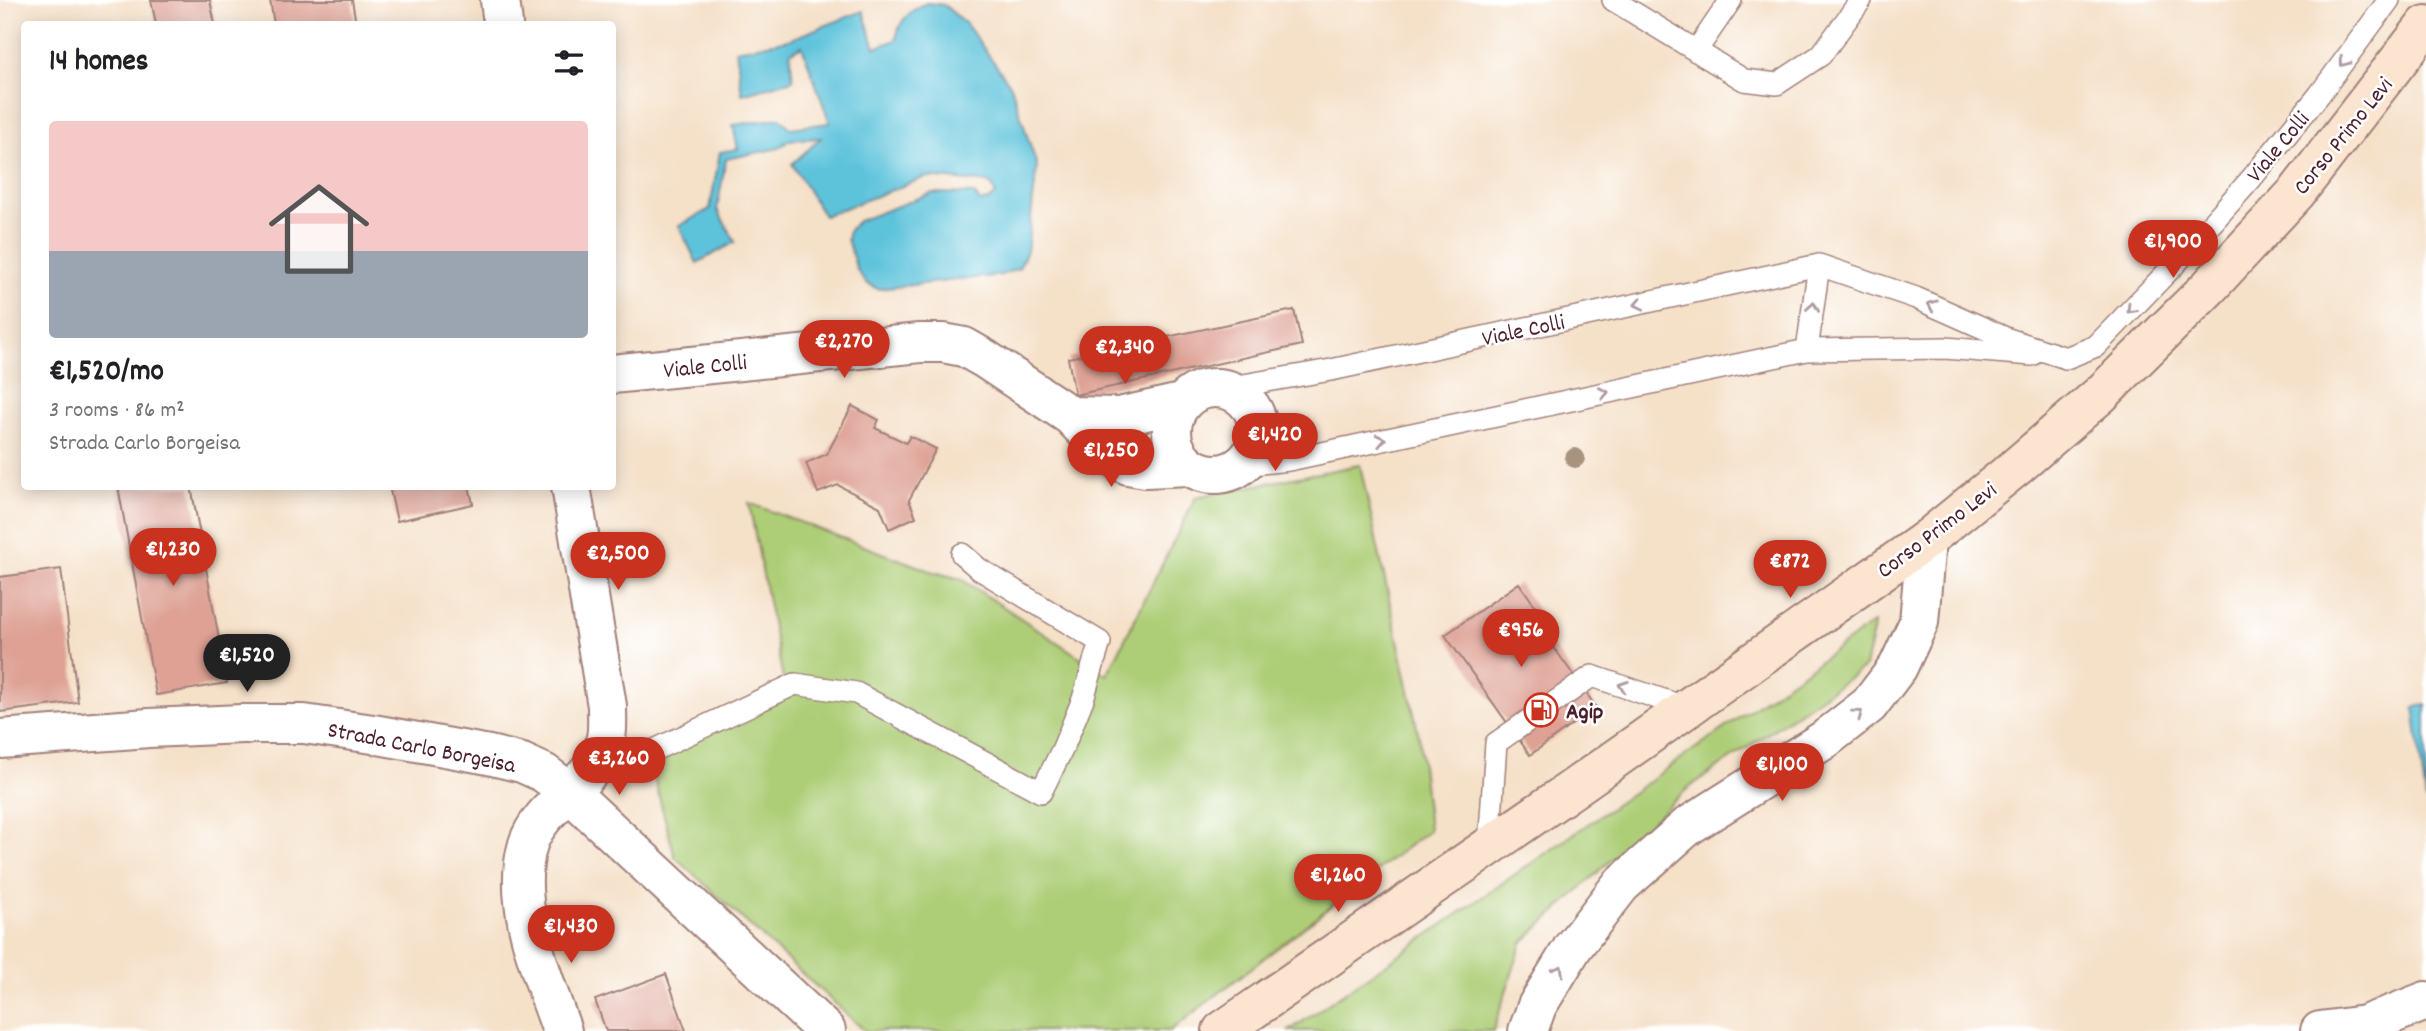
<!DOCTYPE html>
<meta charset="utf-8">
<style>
:root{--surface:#fff;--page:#f6f6f6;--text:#202124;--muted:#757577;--line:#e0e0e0;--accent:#c8321e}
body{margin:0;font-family:Dekko,sans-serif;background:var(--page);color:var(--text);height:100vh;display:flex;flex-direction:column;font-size:26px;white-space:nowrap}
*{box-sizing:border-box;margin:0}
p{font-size:23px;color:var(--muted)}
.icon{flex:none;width:38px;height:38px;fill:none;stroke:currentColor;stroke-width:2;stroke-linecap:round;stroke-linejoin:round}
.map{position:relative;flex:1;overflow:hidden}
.side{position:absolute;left:21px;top:21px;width:595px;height:469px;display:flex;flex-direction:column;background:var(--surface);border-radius:7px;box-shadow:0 4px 18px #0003}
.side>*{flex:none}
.price{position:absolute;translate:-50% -60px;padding:0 16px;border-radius:24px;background:var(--accent);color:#fff;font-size:23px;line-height:46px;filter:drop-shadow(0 2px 4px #0008)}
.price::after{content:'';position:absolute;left:50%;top:42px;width:21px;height:16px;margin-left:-10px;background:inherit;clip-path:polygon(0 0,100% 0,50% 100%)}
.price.active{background:#222;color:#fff}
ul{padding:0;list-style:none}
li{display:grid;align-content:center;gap:14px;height:371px;padding:0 28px}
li+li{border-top:2px solid var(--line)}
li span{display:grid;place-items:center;height:217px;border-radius:7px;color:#555}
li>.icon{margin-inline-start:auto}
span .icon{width:126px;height:126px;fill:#fffc;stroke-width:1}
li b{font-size:30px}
h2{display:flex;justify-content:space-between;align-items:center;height:84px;padding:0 28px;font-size:30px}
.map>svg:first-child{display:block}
.green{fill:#adce77;stroke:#7c7651;stroke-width:2}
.water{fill:#5dc3db;stroke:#547183;stroke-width:2}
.building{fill:#dea194}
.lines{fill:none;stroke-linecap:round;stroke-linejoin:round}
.service-casing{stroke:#a0807a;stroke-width:24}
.minor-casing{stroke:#a0807a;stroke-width:42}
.tertiary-casing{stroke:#a0807a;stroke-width:42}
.secondary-casing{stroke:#a0807a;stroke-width:42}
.service{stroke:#fff;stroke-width:21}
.minor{stroke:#fff;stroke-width:38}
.tertiary{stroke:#fff;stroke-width:38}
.secondary{stroke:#fce5d0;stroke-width:38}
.tree{fill:#a7937e}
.oneway{stroke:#ae9aa0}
.labels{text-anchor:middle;stroke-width:5;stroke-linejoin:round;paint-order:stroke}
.street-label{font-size:23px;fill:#4a1f2b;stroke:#fff}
.poi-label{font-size:23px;font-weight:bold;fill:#4a1f2b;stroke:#fff;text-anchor:start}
</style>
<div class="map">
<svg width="2426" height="1031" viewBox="0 0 2426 1031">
<rect width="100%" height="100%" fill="#fff"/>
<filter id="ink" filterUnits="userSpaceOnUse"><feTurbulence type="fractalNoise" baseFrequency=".0143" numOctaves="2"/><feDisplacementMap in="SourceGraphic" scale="14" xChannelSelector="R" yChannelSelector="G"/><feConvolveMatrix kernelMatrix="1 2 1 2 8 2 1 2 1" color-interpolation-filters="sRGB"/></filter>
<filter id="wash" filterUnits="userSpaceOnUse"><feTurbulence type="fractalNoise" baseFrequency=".00686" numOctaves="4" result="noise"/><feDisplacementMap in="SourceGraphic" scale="28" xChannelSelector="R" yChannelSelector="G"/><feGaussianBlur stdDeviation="1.57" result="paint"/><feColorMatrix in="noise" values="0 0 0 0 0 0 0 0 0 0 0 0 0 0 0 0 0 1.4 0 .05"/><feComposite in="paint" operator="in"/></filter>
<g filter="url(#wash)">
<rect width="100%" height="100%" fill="#f5e0c8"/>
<path class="green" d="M1360 465 1419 737 1429 830 1170 1031H865L675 857 650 762 786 694 749 503 933 572 961 579 1107 675 1196 497Z
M1875 622 1865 667 1688 788 1522 943 1493 1031H1289L1604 813Z"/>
<path class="water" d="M927 3 944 5 966 24 1011 86 1037 166 1027 251 1019 268 1001 275 878 289 866 283 857 270 847 239 849 230 858 221 932 193 974 194 980 202 988 201 996 194 990 183 926 177 824 216 792 164 821 138 789 140 779 148 726 159 717 209 735 242 697 263 679 226 710 209 720 152 738 149 733 125 780 118 790 128 830 123 802 46 790 53 793 80 742 94 736 50 788 40 863 11 875 48 896 40C899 20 909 11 927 3Z
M2426 705V802L2414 707Z"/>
<g id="blocks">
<path class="building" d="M151 0H210L215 24H156Z
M270 0H352L356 24H274Z
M1294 310 1302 345 1075 395 1068 358Z
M852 406 879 420 875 428 906 443 910 436 936 449 909 500 916 517 889 529 880 507 838 485 818 493 806 463 827 454Z
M118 486H191L227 683 156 695Z
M389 486H469L473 504 397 521Z
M61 569 78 702 0 712V577Z
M1519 583 1550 627 1543 632 1596 707 1530 755 1445 635Z
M666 974 686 1031H606L595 1000Z"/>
</g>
</g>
<g filter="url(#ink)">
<use href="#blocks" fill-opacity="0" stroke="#a0807a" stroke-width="2"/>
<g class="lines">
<defs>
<path id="service" d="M1613 0 1744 80 1777 84 1821 55 1861 0
M1696 51 1731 0
M1819 265 1916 298 2008 339 2066 358 2096 346 2178 261 2251 179 2319 95 2389 0
M1807 350 1945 348 2032 355
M1226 388 1331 370 1819 265 1807 350 1289 460 1242 465
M598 761 650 752 795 684 856 693 1041 792 1063 748 1083 699 1100 642 979 569 962 554
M1489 847 1496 743 1592 676 1687 708"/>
<path id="minor" d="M612 374 920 343H943L964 347 985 359 1071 416 1106 452 1128 465 1146 468 1189 466
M1172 431a43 43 0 1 1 86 0a43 43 0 1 1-86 0Z
M1071 416 1119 417 1181 403
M0 739 149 728 242 724H304L373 734 489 755 522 763 544 773 568 791 826 1031
M1528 1031 1537 1006 1573 947 1621 885 1688 826 1824 740 1869 705 1898 667 1919 622 1926 540
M2320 1031 2365 1025 2426 1001"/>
<path id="tertiary" d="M500 0 503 24
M562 1031C543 975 510 904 528 844 542 801 597 784 606 738 608 728 607 716 607 706L571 486"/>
<path id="secondary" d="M1222 1031 1571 790 1926 540 2015 468 2101 394 2209 287 2297 192 2426 25"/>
</defs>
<use href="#service" class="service-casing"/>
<use href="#minor" class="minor-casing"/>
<use href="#tertiary" class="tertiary-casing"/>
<use href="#secondary" class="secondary-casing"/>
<use href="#service" class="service"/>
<use href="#minor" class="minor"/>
<use href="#tertiary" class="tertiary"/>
<use href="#secondary" class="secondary"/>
</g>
<circle class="tree" cx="1575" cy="458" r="10"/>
<defs><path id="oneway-chevron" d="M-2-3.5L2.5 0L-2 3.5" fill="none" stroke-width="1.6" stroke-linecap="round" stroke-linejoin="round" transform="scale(1.75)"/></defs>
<g class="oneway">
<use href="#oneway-chevron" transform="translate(2344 62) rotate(127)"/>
<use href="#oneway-chevron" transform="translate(1639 304) rotate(168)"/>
<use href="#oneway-chevron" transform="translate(1932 305) rotate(-156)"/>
<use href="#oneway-chevron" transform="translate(1813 307) rotate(-82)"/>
<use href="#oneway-chevron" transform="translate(2131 309) rotate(134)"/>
<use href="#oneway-chevron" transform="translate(1604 393) rotate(-12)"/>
<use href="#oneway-chevron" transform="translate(1381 440) rotate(-12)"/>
<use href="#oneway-chevron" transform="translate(1623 686) rotate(-161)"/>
<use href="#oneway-chevron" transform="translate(1858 714) rotate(-37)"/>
<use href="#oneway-chevron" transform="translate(1559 970) rotate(-59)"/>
</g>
</g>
<defs>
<symbol id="fuel-ring" viewBox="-11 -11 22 22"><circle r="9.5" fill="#fff" stroke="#c8321e" stroke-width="1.5"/><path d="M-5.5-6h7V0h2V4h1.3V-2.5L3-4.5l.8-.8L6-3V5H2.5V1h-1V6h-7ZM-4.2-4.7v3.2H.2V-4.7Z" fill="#c8321e"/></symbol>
</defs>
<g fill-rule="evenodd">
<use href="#fuel-ring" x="1522" y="691" width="38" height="38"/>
</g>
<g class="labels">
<g class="street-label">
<text transform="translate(2342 135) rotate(-51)" y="8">Corso Primo Levi</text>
<text transform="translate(2277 146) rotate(-50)" y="8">Viale Colli</text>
<text transform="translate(1523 329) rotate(-12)" y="8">Viale Colli</text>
<text transform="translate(705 365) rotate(-6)" y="8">Viale Colli</text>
<text transform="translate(1936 529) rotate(-37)" y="8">Corso Primo Levi</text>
<text transform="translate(422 746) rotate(11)" y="8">Strada Carlo Borgeisa</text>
</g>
<g class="poi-label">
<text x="1566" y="718">Agip</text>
</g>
</g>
</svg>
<b class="price" style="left:2173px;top:280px">€1,900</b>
<b class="price" style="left:844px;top:380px">€2,270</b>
<b class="price" style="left:1125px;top:386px">€2,340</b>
<b class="price" style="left:1275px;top:473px">€1,420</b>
<b class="price" style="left:1111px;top:489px">€1,250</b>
<b class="price" style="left:173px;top:588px">€1,230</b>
<b class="price" style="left:618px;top:592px">€2,500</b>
<b class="price" style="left:1790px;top:600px">€872</b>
<b class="price" style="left:1521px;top:669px">€956</b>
<b class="price active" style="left:247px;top:694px">€1,520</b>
<b class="price" style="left:619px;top:797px">€3,260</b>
<b class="price" style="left:1782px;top:803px">€1,100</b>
<b class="price" style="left:1338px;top:914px">€1,260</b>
<b class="price" style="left:571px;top:965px">€1,430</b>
<section class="side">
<h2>14 homes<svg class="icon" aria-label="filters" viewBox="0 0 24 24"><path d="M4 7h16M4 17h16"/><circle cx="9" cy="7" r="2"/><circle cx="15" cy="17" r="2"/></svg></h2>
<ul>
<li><span style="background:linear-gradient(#f6c9c9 60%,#9aa5b1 0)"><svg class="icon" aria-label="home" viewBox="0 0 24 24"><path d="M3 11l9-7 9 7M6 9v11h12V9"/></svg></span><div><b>€1,520/mo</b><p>3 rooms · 86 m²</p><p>Strada Carlo Borgeisa</p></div></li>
</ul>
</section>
</div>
